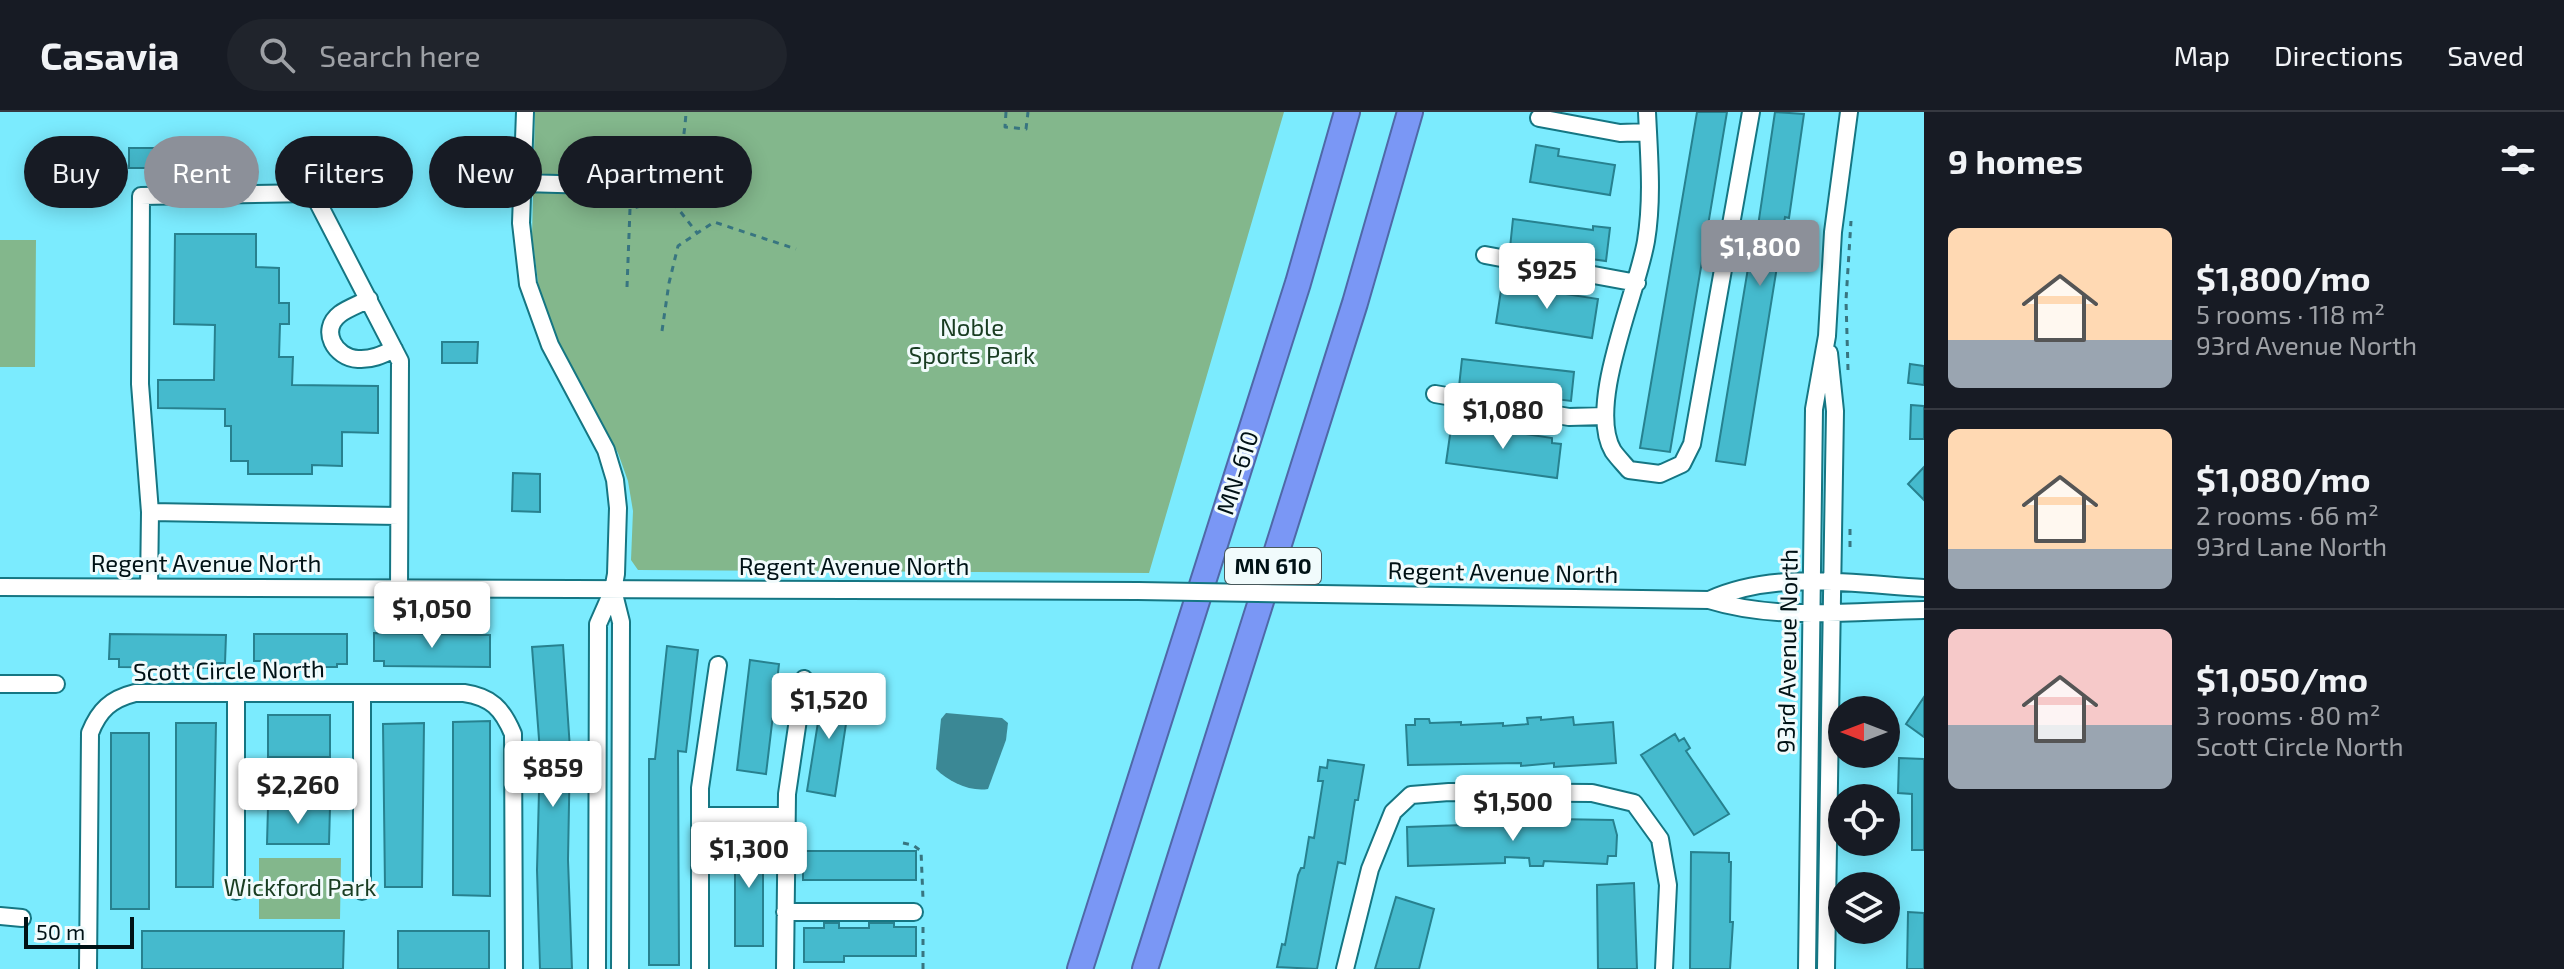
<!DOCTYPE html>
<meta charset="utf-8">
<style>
:root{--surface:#171b24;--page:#20242c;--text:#f1f3f6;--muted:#9ea1a6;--line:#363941;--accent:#8c9099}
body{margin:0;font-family:"Exo 2",sans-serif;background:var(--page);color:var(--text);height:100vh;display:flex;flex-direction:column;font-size:30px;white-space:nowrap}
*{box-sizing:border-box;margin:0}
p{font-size:26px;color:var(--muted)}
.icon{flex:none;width:44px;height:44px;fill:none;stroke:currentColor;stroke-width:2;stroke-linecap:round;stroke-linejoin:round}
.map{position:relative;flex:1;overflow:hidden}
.details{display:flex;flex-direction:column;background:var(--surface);width:640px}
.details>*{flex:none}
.guide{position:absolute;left:24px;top:24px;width:760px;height:72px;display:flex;gap:16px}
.needle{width:52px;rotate:270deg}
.tools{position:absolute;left:1828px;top:584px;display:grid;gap:16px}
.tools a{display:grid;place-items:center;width:72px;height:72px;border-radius:50%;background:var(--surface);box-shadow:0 4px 20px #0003;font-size:40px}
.scale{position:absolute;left:24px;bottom:20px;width:110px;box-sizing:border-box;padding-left:8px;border:4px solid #001216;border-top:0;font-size:22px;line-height:28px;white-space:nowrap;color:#001216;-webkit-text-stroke:6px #f1fbfc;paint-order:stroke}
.price{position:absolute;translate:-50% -68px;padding:0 18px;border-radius:8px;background:#fff;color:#222;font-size:26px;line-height:52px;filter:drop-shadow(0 2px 4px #0008)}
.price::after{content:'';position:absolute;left:50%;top:48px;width:24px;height:18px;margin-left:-12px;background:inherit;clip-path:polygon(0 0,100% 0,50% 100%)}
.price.current{background:var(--accent);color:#fff}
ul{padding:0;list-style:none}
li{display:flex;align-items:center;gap:24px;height:200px;padding:0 24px}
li+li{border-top:2px solid var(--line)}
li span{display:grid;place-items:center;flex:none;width:224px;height:160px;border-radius:12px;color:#555}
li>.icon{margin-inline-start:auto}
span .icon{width:96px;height:96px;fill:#fffc;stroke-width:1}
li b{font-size:34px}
h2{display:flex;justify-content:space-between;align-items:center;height:96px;padding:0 24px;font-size:34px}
.pill{padding:0 28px;border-radius:36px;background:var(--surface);box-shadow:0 4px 20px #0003;font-size:28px;line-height:72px}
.pill.current{background:var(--accent);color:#fff}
header{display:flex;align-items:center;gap:48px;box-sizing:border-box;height:112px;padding:0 40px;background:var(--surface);border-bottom:2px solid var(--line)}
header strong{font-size:38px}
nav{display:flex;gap:44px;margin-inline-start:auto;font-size:28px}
.search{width:560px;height:72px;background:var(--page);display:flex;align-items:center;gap:20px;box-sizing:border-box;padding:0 28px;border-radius:44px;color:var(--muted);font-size:30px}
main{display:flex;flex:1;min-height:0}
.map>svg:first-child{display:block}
.green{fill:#83b78c}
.water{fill:#3b8895}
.building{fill:#45bacd;stroke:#27818f;stroke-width:2}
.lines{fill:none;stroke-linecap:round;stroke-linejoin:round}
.minor-casing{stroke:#157683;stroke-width:20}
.highway-casing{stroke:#4f68a7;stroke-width:28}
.path{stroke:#387580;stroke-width:3;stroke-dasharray:6 6;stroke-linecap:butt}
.minor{stroke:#fff;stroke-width:16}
.highway{stroke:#7a97f5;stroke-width:24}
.minor-bridge-casing{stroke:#157683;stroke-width:20;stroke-linecap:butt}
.minor-bridge{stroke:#fff;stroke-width:16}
.labels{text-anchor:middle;stroke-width:6;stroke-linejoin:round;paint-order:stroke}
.shield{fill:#f1fbfc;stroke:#48585b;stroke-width:2}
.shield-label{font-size:22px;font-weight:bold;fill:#001216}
.park-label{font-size:24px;fill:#193d22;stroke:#f1fbfc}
.street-label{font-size:24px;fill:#001216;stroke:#f1fbfc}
</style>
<header>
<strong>Casavia</strong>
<div class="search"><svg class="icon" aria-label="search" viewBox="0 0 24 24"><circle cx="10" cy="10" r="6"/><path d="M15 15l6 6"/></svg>Search here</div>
<nav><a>Map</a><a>Directions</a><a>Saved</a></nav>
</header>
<main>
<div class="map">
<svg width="1924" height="857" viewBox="0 0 1924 857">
<rect width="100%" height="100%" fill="#7bebfe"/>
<path class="green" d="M535 0H1284L1149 461 638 458 631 448 633 399 628 369 618 341 554 222 539 177 532 125Z
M0 128H36L35 255H0Z
M259 746H341L340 807H259Z"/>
<path class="water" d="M946 601 1002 606 1008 611 1006 628 988 677C970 680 949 670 936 657L941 607Z"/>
<path class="building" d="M1697 0H1727L1670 340 1640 336Z
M1775 0 1804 2 1789 106 1785 105 1745 353 1716 349 1755 114H1758Z
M1536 33 1559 37 1558 44 1615 53 1610 83 1530 70Z
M129 36H178V56H129Z
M1513 107 1593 118V114L1610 116 1606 149 1510 136Z
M175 122H256V155L279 156V191H289V212H280L279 245H293L292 273 378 274V321L342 320V354L312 353V362H248V349H231V314H225V297L158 296V268H214L215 213 174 212Z
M1502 172 1598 187 1592 226 1496 211Z
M442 230H478L477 251H442Z
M1462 247 1574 260 1571 289 1459 275Z
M1910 252 1924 254V273L1908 271Z
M1911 293 1924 294V327H1910Z
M1455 311 1552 326V331L1561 332 1557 366 1446 351 1451 316 1454 317Z
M1924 355V388L1908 372Z
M513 361 540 362V400L512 399Z
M374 521 490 523V555L384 554V549H374Z
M110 522 226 523 225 551H216V556L119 555V547H109Z
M254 522H347V552H337V555H262V549H254Z
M563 533 570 637 568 748 572 857H540L537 758 540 640 532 535Z
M667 534 698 538 686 640 678 639 679 853H649V647H655Z
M750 548 779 552 766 662 737 658Z
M824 573 851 579 835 684 807 679Z
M1924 585V625L1906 612Z
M268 603H330V645H268Z
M1541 605V608L1573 605 1574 613 1613 610 1616 651 1554 655V651L1521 654V651L1408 653 1406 613H1415V607H1429L1430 611 1461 610V613L1503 611V614L1528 612 1527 606Z
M490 609V784L453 783V610Z
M176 611H216L213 775H176Z
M424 611 422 775H385L383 612Z
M111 621H149V797H111Z
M1675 622 1679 629 1684 626 1690 636 1686 639 1729 702 1694 723 1641 643Z
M1899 646 1924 647V738H1912V682L1898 681Z
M1328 648 1364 653 1358 688H1355L1345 752 1338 750 1317 857 1277 855 1282 832 1285 833 1298 763 1301 756H1304L1309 725 1314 726 1323 669H1318L1320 655 1327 656Z
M268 695H330L329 732H267Z
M1554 707 1613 708 1617 723 1616 744H1608L1607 752 1544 749 1543 754H1530L1529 746 1505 745V751L1408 754 1407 715 1521 711V708L1554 710Z
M735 721H763V834H735Z
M803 739H916V768H803Z
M1691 740 1729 741V750H1731L1730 810H1733L1730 857H1690Z
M1634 771 1637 857H1598L1597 773Z
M1396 785 1434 797 1419 857H1375Z
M1908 800 1924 801V857H1907Z
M824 811H839V816H869V811H894V815H916V844H844V850H804V816H824Z
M142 819H344L343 857H142Z
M398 819H489V857H398Z"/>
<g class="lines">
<defs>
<path id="minor" d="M525 0 521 111 528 172 550 233 606 338 615 368 618 396 616 462 613 478 598 512 597 857
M1647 0C1649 44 1653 86 1646 129 1637 182 1586 293 1613 339 1618 346 1624 352 1629 358L1660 362 1682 352 1692 332 1751 0
M1539 6 1620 21 1648 20
M523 71 628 74 642 68 649 51
M1485 143 1637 171
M369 187C360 192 348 196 340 202 319 218 335 246 358 247 371 248 382 243 394 237
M1435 282 1569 305 1605 304
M150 400 399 404
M0 475 1138 479
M149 476 150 400 140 272 141 84 313 81 400 249 399 478
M613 478 621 510 620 857
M1321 482 1709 488C1777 509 1853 499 1924 498
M1709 488C1774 458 1854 472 1924 476
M0 572H56
M362 581V779
M236 672 362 673
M700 704H786
M236 779V583
M785 800H914
M0 804 22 806
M88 857 90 621C99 598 111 587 135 581H464C491 585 502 596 513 622L514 857
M700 857V676L718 553
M785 857 787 682 804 567
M1345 857 1370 757 1393 700 1411 683 1449 680 1592 681 1634 691 1660 727 1668 773 1664 857
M1807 857 1814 297 1827 224 1833 120 1849 0
M1826 857 1835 299 1829 241"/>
<path id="highway" d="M1080 857 1298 171 1347 0
M1145 857 1355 191 1410 0"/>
</defs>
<use href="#minor" class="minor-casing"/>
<use href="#highway" class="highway-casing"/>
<path class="path" d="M1006 0 1005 15 1026 17 1028 0
M666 81 697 121
M627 175 630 97C641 94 658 90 666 81 679 66 685 20 686 0
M662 219 669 171 678 134 714 110 796 137
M1848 258 1846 188 1851 109
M1850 417V437
M903 731 913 733 921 739 923 787
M923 857V810"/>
<use href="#minor" class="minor"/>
<use href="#highway" class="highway"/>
<defs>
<path id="minor-bridge" d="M1138 479 1321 482"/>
</defs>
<use href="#minor-bridge" class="minor-bridge-casing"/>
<use href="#minor-bridge" class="minor-bridge"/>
</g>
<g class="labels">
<rect class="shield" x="1225" y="436" width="96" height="36" rx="6"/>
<g class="shield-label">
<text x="1273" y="462">MN 610</text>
</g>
<g class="park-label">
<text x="972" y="224">Noble<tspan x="972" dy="28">Sports Park</tspan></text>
<text x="300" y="784">Wickford Park</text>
</g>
<g class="street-label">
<text transform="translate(1238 361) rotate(-72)" y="8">MN-610</text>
<text x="206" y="460">Regent Avenue North</text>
<text x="854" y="463">Regent Avenue North</text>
<text transform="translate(1503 461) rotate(1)" y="8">Regent Avenue North</text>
<text transform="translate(1788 539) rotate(-89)" y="8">93rd Avenue North</text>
<text transform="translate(229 559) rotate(-1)" y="8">Scott Circle North</text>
</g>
</g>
</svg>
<div class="tools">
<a><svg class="needle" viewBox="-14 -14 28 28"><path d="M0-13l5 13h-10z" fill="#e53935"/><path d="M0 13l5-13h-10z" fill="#9ea1a6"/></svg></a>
<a><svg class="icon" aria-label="locate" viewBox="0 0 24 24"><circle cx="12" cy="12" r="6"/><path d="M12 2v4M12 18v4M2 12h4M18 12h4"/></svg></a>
<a><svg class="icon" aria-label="layers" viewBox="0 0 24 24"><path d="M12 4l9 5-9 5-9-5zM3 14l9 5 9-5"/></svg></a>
</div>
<div class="scale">50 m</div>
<b class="price current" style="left:1760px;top:176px">$1,800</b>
<b class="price" style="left:1547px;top:199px">$925</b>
<b class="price" style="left:1503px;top:339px">$1,080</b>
<b class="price" style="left:432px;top:538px">$1,050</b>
<b class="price" style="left:829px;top:629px">$1,520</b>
<b class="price" style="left:553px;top:697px">$859</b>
<b class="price" style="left:298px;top:714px">$2,260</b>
<b class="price" style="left:1513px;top:731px">$1,500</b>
<b class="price" style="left:749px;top:778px">$1,300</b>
<div class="guide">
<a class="pill">Buy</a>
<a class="pill current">Rent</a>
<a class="pill">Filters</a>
<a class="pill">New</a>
<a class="pill">Apartment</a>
</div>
</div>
<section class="details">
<h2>9 homes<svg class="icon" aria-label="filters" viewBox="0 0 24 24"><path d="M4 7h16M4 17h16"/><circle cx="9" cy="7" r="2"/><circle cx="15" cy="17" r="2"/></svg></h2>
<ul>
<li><span style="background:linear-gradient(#ffd9b3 70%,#9aa5b1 0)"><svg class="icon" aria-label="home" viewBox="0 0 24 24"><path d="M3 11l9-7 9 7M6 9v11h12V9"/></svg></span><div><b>$1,800/mo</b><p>5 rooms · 118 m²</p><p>93rd Avenue North</p></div></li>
<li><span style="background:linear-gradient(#ffd9b3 75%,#9aa5b1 0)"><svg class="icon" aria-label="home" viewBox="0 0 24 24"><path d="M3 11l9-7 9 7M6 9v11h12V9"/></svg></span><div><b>$1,080/mo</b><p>2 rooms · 66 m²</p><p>93rd Lane North</p></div></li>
<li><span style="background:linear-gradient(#f6c9c9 60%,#9aa5b1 0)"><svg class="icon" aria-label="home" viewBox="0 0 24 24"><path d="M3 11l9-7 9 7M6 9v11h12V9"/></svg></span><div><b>$1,050/mo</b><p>3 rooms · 80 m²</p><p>Scott Circle North</p></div></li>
</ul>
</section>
</main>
